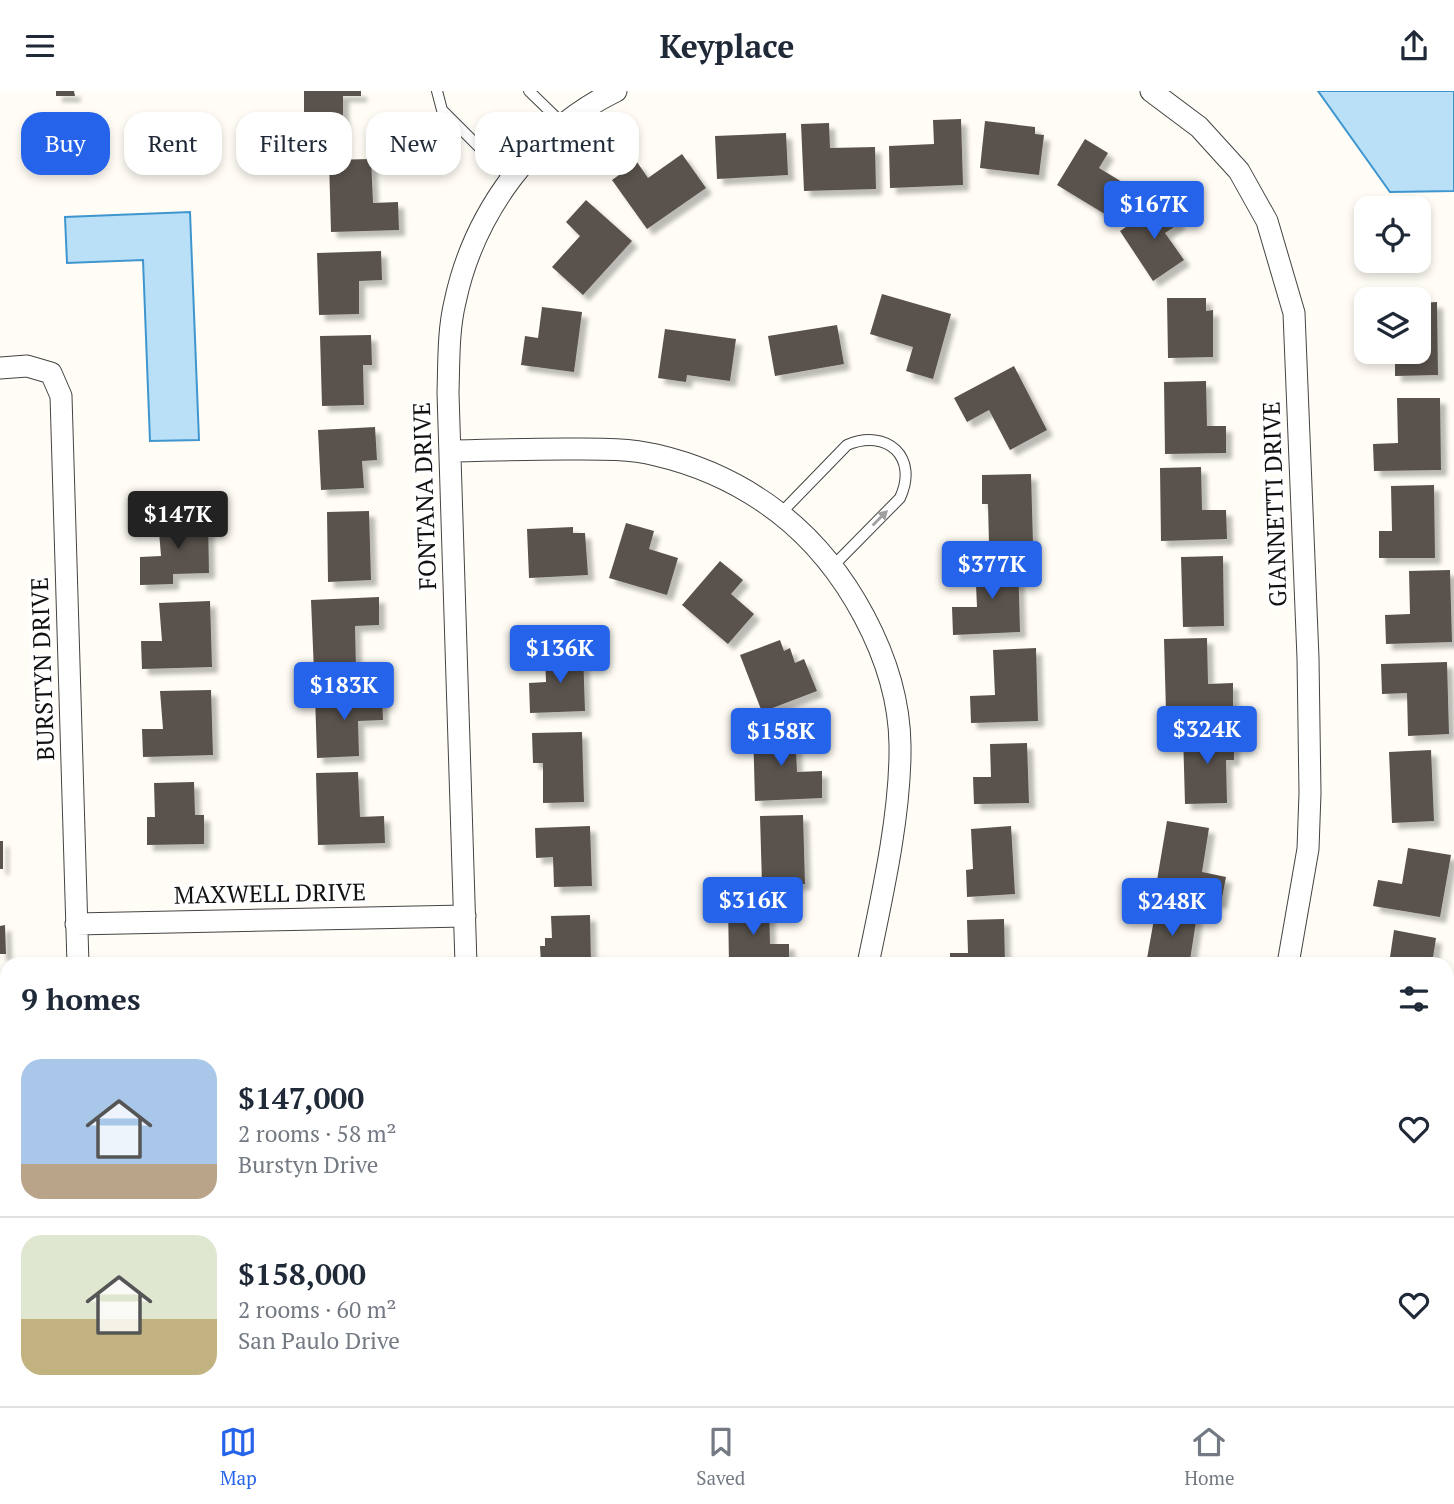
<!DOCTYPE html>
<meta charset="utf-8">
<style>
:root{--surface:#fff;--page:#f6f6f7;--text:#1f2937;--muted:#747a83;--line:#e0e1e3;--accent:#2563eb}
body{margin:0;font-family:"PT Serif",serif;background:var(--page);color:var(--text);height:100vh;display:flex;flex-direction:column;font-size:26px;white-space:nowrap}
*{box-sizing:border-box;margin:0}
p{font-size:23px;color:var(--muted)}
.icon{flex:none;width:38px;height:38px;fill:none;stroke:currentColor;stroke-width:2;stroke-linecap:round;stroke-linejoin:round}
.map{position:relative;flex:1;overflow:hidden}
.details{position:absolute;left:0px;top:866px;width:1454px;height:450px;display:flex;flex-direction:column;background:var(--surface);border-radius:21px 21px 0 0;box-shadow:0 4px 10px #0003}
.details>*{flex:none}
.guide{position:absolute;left:21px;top:21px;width:700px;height:63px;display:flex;gap:14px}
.fabs{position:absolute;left:1354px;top:105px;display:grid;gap:14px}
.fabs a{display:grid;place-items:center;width:77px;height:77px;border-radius:14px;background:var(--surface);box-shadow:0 4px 10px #0003;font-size:35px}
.price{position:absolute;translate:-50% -60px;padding:0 16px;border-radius:7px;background:var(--accent);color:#fff;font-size:23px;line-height:46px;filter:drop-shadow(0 2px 4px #0008)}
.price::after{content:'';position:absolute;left:50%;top:42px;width:21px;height:16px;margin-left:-10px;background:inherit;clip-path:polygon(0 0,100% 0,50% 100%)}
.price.active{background:#222;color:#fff}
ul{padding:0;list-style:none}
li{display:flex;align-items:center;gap:21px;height:175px;padding:0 21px}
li+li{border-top:2px solid var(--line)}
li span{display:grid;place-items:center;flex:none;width:196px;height:140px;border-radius:21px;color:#555}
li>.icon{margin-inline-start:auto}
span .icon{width:84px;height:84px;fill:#fffc;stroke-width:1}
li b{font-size:30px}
h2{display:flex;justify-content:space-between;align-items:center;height:84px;padding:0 21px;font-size:30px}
.chip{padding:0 24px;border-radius:21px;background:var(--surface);box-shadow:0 4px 10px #0003;font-size:24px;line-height:63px}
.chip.active{background:var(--accent);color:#fff}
header{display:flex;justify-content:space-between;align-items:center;height:91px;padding:0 21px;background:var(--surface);font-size:32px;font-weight:700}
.tab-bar{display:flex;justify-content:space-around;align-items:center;height:98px;border-top:2px solid var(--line);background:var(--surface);font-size:19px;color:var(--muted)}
.tab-bar a{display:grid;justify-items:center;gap:4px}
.tab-bar .active{color:var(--accent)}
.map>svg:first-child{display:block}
.water{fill:#b9e0f7;stroke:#3f96cf;stroke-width:2}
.building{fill:#5a524d;filter:url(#shadow)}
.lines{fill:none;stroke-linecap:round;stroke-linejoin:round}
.lane-casing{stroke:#444;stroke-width:12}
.street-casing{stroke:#444;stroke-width:23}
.lane{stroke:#fff;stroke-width:10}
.street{stroke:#fff;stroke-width:21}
.oneway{fill:#a0a0a0}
.labels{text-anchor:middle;stroke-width:7;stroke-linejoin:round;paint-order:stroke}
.street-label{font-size:24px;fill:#111;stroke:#fff}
</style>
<header><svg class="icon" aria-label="menu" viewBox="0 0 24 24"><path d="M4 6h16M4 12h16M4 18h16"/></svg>Keyplace<svg class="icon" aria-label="share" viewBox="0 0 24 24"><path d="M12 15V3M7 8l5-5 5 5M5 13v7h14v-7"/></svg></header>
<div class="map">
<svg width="1454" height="1315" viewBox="0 0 1454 1315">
<defs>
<filter id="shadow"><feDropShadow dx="6" dy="6" stdDeviation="2" flood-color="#0004"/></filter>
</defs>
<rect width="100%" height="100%" fill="#fffdf5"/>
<path class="water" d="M1318 0H1454V100L1390 101Z
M190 121 199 349 150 350 143 169 67 172 65 126Z"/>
<path class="building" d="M56 0H74L75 5H56Z
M304 0H361V5H343V38L304 39Z
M961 28 963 94 890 97 889 55 934 53 933 29Z
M985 30 1035 36V43L1044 44 1039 84 980 77Z
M829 32 830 57 875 56 876 98 804 100 801 33Z
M786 42 788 84 717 88 715 45Z
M1085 48 1108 62 1099 77 1127 94 1108 125 1057 94Z
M682 63 706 97 647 138 612 89 637 71 648 87Z
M371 68 373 112 398 111 399 139 331 141 329 69Z
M586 109 632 150 583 204 552 176 580 145 566 131Z
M1165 110 1180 132 1165 142 1184 169 1153 190 1120 140Z
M381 160 382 189 359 190V223L319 224 317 162Z
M882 203 951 223 933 288 906 280 913 256 870 243Z
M1167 207H1206V220L1213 219V266L1168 267Z
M1437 211 1438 284 1395 285V261H1419V212Z
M542 216 582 221 574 281 521 274 525 245 538 247Z
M837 234 844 273 775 285 768 245Z
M665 238 736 248 730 290 687 284 686 291 658 287Z
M371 244 372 274H363L364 314 322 315 320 245Z
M1014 275 1047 339 1010 359 989 319 967 331 954 307Z
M1206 290 1207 335H1226V362L1165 363 1164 291Z
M1397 307H1440L1441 379 1374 380 1373 353 1398 352Z
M375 336 377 369 362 370 364 397 321 399 318 339Z
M1201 376 1202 419H1226L1227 448 1161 450 1160 377Z
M1031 383 1033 452 989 453 988 413H982V384Z
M1434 394 1435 467H1379V440H1392L1391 395Z
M369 420 371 489 328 491 327 421Z
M208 426 209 482 173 483V493L140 494V466L161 465 158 428Z
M626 432 654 440 649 458 678 467 667 504 609 487Z
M573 436V442H585L588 484 529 487 527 438Z
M1223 465 1224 535 1183 536 1181 466Z
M1018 469 1020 541 953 544 952 516H977L975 471Z
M720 470 743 489 731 503 754 523 728 553 682 514Z
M1450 479 1452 551 1386 553 1385 524 1410 523 1409 480Z
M379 506V534L355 535 356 579 314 581 311 509Z
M210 510 212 576 142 578 141 550H162L159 512Z
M1207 547 1208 593 1233 592V619L1166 621 1164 548Z
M780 549 784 560 790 557 795 572 804 568 817 600 762 621 740 564Z
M1036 557 1038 630 971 632 970 605 995 604 993 559Z
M583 560 585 620 530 622 529 592 546 591 545 562Z
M1447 571 1449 643 1408 645 1407 602 1382 603 1381 573Z
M211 599 213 664 143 666 142 638H163L160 600Z
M382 602 383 629 358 630 359 665 317 667 315 604Z
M795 636 797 681 822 680V707L755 710 753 637Z
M1234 639V669H1226L1227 712 1185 713 1183 641Z
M582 641 584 711 543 712V672H533L532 642Z
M1027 652 1029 712 974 713 973 686H991L990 653Z
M1431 659 1434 730 1392 732 1389 661Z
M358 681 360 726 384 725 385 752 318 754 316 682Z
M194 691 195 724H204V753L147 754V726H155L154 692Z
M803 724 805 793 762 794 760 725Z
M1167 730 1209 737 1202 781 1226 786 1221 812 1155 801Z
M590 735 592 795 554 796 553 766 536 767 535 737Z
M1011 735 1015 803 967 806 966 779 973 778 971 738Z
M0 750H3V778H0Z
M1408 757 1451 764 1440 826 1373 815 1378 789 1402 793Z
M769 813 770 853H789V873H729L728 814Z
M1156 817 1197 824 1190 869 1208 873H1146Z
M590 824 591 873H541L540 855H545V847H552L551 825Z
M1004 828 1005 873H950V862H968L967 829Z
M5 834 6 863H0V835Z
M1394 839 1436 847 1432 873H1389Z
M0 925H7V953H0Z
M0 1012H7V1040H0Z
M0 1100H7V1128H0Z
M0 1222H7V1255H0Z
M167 1309H236L237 1315H167Z
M353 1309H400V1311L353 1313Z
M554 1309H602V1315H554Z
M766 1309H807V1315H766Z
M1052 1309H1084L1080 1315H1062Z
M1116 1309H1177V1315H1116Z
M1353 1309H1395L1396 1315H1353Z"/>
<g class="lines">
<defs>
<path id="lane" d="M437 0 442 19 510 87
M529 0 563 33
M780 423 847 354C887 337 919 366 900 407L833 475"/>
<path id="street" d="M1151 0 1199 36 1239 80 1267 130 1294 222 1308 567 1310 702 1308 758 1288 873
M0 277 27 275 51 282 61 305 78 873
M450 360C489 359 527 358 566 358 596 358 627 357 656 364 699 374 743 394 779 422 846 474 899 569 900 654 901 722 882 806 868 873
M76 833 465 825
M466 873 448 302C449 271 448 240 455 211 474 121 534 40 616 0
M94 1309V1315
M479 1309V1315
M936 1309 941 1315
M1255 1309V1315"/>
</defs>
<use href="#lane" class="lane-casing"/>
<use href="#street" class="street-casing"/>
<use href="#lane" class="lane"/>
<use href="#street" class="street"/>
</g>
<defs><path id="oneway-solid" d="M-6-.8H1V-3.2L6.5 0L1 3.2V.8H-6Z" transform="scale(1.75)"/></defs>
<use class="oneway" href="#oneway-solid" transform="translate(880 427) rotate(-45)"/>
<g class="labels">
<g class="street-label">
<text transform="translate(425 405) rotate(-92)" y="8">FONTANA DRIVE</text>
<text transform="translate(1275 413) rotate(-92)" y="8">GIANNETTI DRIVE</text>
<text transform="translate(43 578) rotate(-92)" y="8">BURSTYN DRIVE</text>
<text transform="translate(270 803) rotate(-1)" y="8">MAXWELL DRIVE</text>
</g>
</g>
</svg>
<div class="fabs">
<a><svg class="icon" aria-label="locate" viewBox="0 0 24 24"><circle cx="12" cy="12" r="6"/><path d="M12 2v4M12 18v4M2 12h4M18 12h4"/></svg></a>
<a><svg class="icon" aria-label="layers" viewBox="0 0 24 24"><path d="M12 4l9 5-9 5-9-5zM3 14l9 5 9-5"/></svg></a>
</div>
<b class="price" style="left:1154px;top:150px">$167K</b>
<b class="price active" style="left:178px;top:460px">$147K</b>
<b class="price" style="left:992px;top:510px">$377K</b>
<b class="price" style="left:560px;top:594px">$136K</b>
<b class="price" style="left:344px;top:631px">$183K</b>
<b class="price" style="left:1207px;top:675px">$324K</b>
<b class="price" style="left:781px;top:677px">$158K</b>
<b class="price" style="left:753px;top:846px">$316K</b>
<b class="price" style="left:1172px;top:847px">$248K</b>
<div class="guide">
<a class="chip active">Buy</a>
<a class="chip">Rent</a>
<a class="chip">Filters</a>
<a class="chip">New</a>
<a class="chip">Apartment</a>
</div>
<section class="details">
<h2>9 homes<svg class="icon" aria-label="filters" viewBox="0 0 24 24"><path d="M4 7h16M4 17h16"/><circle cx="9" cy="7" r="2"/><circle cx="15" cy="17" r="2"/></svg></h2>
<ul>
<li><span style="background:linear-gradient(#a9c7e8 75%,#b9a48a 0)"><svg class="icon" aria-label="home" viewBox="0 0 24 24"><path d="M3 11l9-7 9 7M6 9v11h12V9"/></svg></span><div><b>$147,000</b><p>2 rooms · 58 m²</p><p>Burstyn Drive</p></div><svg class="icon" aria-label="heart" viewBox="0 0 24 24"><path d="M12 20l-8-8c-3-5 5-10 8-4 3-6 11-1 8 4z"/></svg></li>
<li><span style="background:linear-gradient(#dfe7d0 60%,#c2b280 0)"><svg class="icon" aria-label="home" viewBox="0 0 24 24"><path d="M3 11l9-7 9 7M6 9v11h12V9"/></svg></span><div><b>$158,000</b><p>2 rooms · 60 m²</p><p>San Paulo Drive</p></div><svg class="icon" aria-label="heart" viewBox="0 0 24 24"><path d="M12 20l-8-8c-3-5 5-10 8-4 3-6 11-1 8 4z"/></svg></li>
</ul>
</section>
</div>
<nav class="tab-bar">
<a class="active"><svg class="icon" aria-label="map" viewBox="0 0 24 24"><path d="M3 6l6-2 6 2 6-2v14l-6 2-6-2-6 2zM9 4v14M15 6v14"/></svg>Map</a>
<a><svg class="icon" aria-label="saved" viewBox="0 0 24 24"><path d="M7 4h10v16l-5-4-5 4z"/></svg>Saved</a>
<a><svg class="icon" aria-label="home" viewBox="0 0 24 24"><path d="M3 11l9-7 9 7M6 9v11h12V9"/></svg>Home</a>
</nav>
